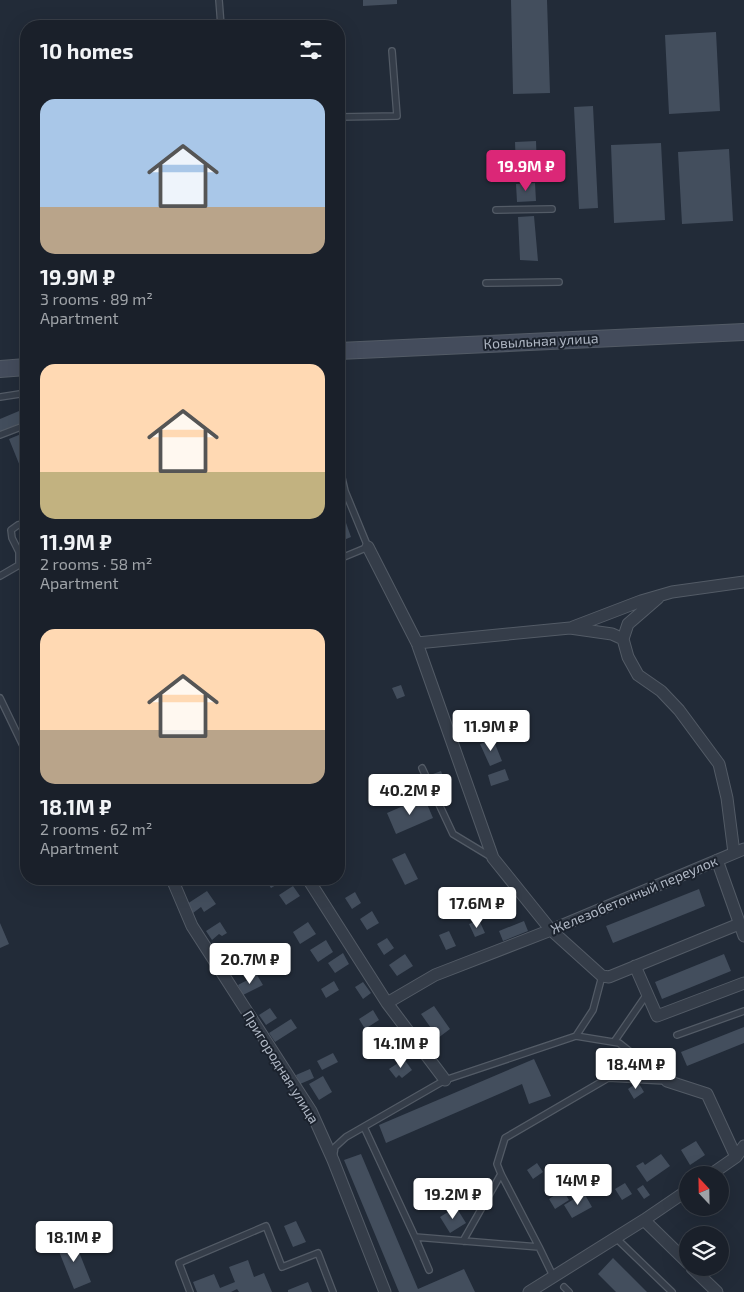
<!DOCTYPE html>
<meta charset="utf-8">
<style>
:root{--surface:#1a202a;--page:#232832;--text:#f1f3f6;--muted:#9fa3a8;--line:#383e47;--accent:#db2777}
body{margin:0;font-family:"Exo 2",sans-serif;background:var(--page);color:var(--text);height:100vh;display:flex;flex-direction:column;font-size:19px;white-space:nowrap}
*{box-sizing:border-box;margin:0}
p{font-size:16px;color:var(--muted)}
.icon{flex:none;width:28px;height:28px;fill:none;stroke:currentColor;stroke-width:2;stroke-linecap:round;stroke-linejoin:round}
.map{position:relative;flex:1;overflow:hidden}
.panel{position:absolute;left:20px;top:20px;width:325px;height:865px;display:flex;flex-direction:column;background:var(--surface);border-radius:20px;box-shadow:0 5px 20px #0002,0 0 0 1px var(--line)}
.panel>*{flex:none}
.needle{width:32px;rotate:338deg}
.buttons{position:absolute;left:679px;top:1166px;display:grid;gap:10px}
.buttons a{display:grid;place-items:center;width:50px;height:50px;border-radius:50%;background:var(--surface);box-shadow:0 5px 20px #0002,0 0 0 1px var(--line);font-size:25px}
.price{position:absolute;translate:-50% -42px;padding:0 11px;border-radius:5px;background:#fff;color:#222;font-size:16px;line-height:32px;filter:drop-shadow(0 1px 2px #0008)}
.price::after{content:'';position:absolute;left:50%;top:30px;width:15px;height:11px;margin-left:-8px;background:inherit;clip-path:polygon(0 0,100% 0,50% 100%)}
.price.active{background:var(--accent);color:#fff}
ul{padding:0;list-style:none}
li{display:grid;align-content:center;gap:10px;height:265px;padding:0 20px}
li span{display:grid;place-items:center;height:155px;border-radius:15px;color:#555}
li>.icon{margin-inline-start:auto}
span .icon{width:90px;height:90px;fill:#fffc;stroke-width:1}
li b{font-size:21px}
h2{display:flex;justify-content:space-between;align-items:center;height:60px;padding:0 20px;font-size:21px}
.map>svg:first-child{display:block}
.building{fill:#434e5d}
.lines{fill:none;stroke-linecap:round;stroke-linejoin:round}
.service-casing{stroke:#535b66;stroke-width:8}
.minor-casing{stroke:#535b66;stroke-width:13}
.secondary-casing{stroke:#535b66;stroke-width:18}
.service{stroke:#353d49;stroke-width:5.5}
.minor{stroke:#353d49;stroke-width:11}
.secondary{stroke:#444c5c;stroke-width:16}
.labels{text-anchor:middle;stroke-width:4;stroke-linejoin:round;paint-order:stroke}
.street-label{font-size:14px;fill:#b0b8c5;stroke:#1b222d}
</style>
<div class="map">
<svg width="744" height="1292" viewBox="0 0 744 1292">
<rect width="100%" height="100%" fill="#222b38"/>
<path class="building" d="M363 0H397V4L363 6Z
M511 0H547L550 93 513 94Z
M716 32 720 111 669 114 665 35Z
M593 106 598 208 579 209 574 107Z
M536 141 537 169H516L515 142Z
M661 143 665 220 614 223 611 145Z
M729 149 733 221 682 224 678 152Z
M535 183 536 201 517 202 516 184Z
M534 216 538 261 520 260 518 217Z
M19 411 23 422 0 432V419Z
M26 432V481L9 439Z
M345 520 351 537 339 542V522Z
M401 685 405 696 397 699 392 688Z
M493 739 502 761 490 766 480 744Z
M505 769 509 780 491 786 488 775Z
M441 771 445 781 437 784 433 774Z
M424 797 433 818 396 834 387 813Z
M405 853 418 879 405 885 392 859Z
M265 879H286L271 888Z
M293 886 300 896 286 905 279 895Z
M699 889 705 906 613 943 606 926Z
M207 891 216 904 204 912 201 907 193 913 187 904Z
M355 892 361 903 352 909 345 898Z
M372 911 379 923 367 930 360 919Z
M479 920 485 933 475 937 469 924Z
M524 921 528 931 503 941 499 931Z
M220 922 227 933 222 936 219 934 212 940 206 931Z
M308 922 316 934 300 944 293 932Z
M0 923 9 944 0 948Z
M449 931 456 946 446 950 439 935Z
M387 938 394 948 384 955 377 944Z
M326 940 333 952 318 962 310 950Z
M238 946 246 958 230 969 222 957Z
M343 953 349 964 335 973 328 963Z
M405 954 413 966 397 976 389 965Z
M724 954 731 971 662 999 655 982Z
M257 975 263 985 243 995 238 985Z
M334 981 339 990 326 998 321 989Z
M363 982 371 993 363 999 355 987Z
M434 1006 450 1029 438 1038 421 1014Z
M270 1008 277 1018 266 1025 259 1015Z
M373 1010 379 1020 365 1029 359 1019Z
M291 1019 297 1028 275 1042 269 1033Z
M744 1027V1043L687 1066 681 1052Z
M388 1036 397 1049 386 1056 377 1044Z
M333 1053 338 1062 322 1070 317 1061Z
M404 1059 412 1070 402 1078 399 1075 396 1078 389 1069Z
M534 1059 551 1096 529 1104 522 1084 386 1143 379 1125Z
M310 1069 314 1078 300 1084 296 1075Z
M323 1076 332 1092 319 1100 309 1084Z
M638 1082 644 1092 634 1099 628 1089Z
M696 1141 705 1155 690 1165 681 1150Z
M361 1154 418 1289 464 1269 475 1292H399L344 1160Z
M661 1154 670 1166 647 1182 636 1166 643 1162 645 1165Z
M537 1163 543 1172 533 1179 527 1170Z
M625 1183 632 1194 622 1200 615 1189Z
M643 1185 650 1195 644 1199 637 1189Z
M561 1187 569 1200 555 1209 549 1199 555 1195 553 1192Z
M584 1193 592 1207 572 1218 564 1205Z
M456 1207 466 1223 450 1233 440 1217Z
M296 1221 306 1242 293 1247 284 1226Z
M73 1237 91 1282 74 1289 56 1244Z
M613 1258 647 1292H616L598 1274Z
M248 1260 254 1277 264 1273 272 1292H239L237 1289 231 1292H197L193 1282 214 1274 220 1288 235 1282 229 1267Z
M308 1282 312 1292H288V1290Z"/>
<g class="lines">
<defs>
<path id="service" d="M219 0 221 26
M339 117 397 116 392 51
M494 173 548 171
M496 210 552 209
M486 283 559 282
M0 397 26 393
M0 435 26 425
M339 465 345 491 368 547 339 559
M0 576 19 565V552L12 538 11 530 18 525 26 523
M0 698 26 752
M422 768 453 834 491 857
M677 1035 744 1011
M576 1036 593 1010 602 976
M614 1042 647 994
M364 1127 415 1237 539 1247 554 1278
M333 1158 335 1147 346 1137 445 1080 576 1036 619 1043 667 1081
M415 1237 429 1270
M616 1238 672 1292
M463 1241 501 1174
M539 1247 501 1174 497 1164 505 1138 608 1078 666 1081
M564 1287 569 1292
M190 1292 179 1263 266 1226 282 1267 318 1253 333 1292"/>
<path id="minor" d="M368 547 417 643 493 858 551 930 602 976 609 977 739 924
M573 627 641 601 672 592 744 582
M623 639 628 624 658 598
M417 643 570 628 612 634 623 639 628 657 638 675 661 691 679 710 719 764 727 798 734 853
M717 860 744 936
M172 879 192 926 311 1111 333 1160 385 1292
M308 879 387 1003 445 1080
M635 966 657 1016 744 983
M387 1003 435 975 551 930 744 849
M667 1081 707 1094 736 1157
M710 1175 736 1157 744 1146
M644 1220 688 1190
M692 1268 717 1292
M529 1292 644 1220 688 1263"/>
<path id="secondary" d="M339 351 744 332
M0 369 26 367"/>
</defs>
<use href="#service" class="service-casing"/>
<use href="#minor" class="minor-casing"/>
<use href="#secondary" class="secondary-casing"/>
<use href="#service" class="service"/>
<use href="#minor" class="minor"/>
<use href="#secondary" class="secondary"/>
</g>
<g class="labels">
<g class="street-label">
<text transform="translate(541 341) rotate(-3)" y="5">Ковыльная улица</text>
<text transform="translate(634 895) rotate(-23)" y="5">Железобетонный переулок</text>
<text transform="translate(281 1067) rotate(58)" y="5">Пригородная улица</text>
</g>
</g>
</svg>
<div class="buttons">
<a><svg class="needle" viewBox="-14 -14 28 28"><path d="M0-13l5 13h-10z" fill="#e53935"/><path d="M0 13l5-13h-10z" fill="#9fa3a8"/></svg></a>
<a><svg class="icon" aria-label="layers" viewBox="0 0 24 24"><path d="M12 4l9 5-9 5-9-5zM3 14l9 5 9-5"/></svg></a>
</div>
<b class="price active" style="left:526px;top:192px">19.9M ₽</b>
<b class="price" style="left:491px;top:752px">11.9M ₽</b>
<b class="price" style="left:410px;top:816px">40.2M ₽</b>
<b class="price" style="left:477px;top:929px">17.6M ₽</b>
<b class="price" style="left:250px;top:985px">20.7M ₽</b>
<b class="price" style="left:401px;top:1069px">14.1M ₽</b>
<b class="price" style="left:636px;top:1090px">18.4M ₽</b>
<b class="price" style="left:578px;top:1206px">14M ₽</b>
<b class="price" style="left:453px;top:1220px">19.2M ₽</b>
<b class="price" style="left:74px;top:1263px">18.1M ₽</b>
<section class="panel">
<h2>10 homes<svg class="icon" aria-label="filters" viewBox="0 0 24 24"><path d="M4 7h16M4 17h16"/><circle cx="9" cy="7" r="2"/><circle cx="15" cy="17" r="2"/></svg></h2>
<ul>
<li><span style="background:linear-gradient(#a9c7e8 70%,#b9a48a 0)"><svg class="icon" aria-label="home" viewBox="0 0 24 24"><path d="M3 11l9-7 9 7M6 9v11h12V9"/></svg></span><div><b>19.9M ₽</b><p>3 rooms · 89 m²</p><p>Apartment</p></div></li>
<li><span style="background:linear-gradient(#ffd9b3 70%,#c2b280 0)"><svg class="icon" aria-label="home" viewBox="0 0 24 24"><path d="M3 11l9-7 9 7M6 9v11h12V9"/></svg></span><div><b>11.9M ₽</b><p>2 rooms · 58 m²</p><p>Apartment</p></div></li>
<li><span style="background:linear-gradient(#ffd9b3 65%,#b9a48a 0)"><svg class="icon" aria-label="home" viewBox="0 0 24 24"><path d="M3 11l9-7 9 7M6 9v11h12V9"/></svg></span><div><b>18.1M ₽</b><p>2 rooms · 62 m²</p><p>Apartment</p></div></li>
</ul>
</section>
</div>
